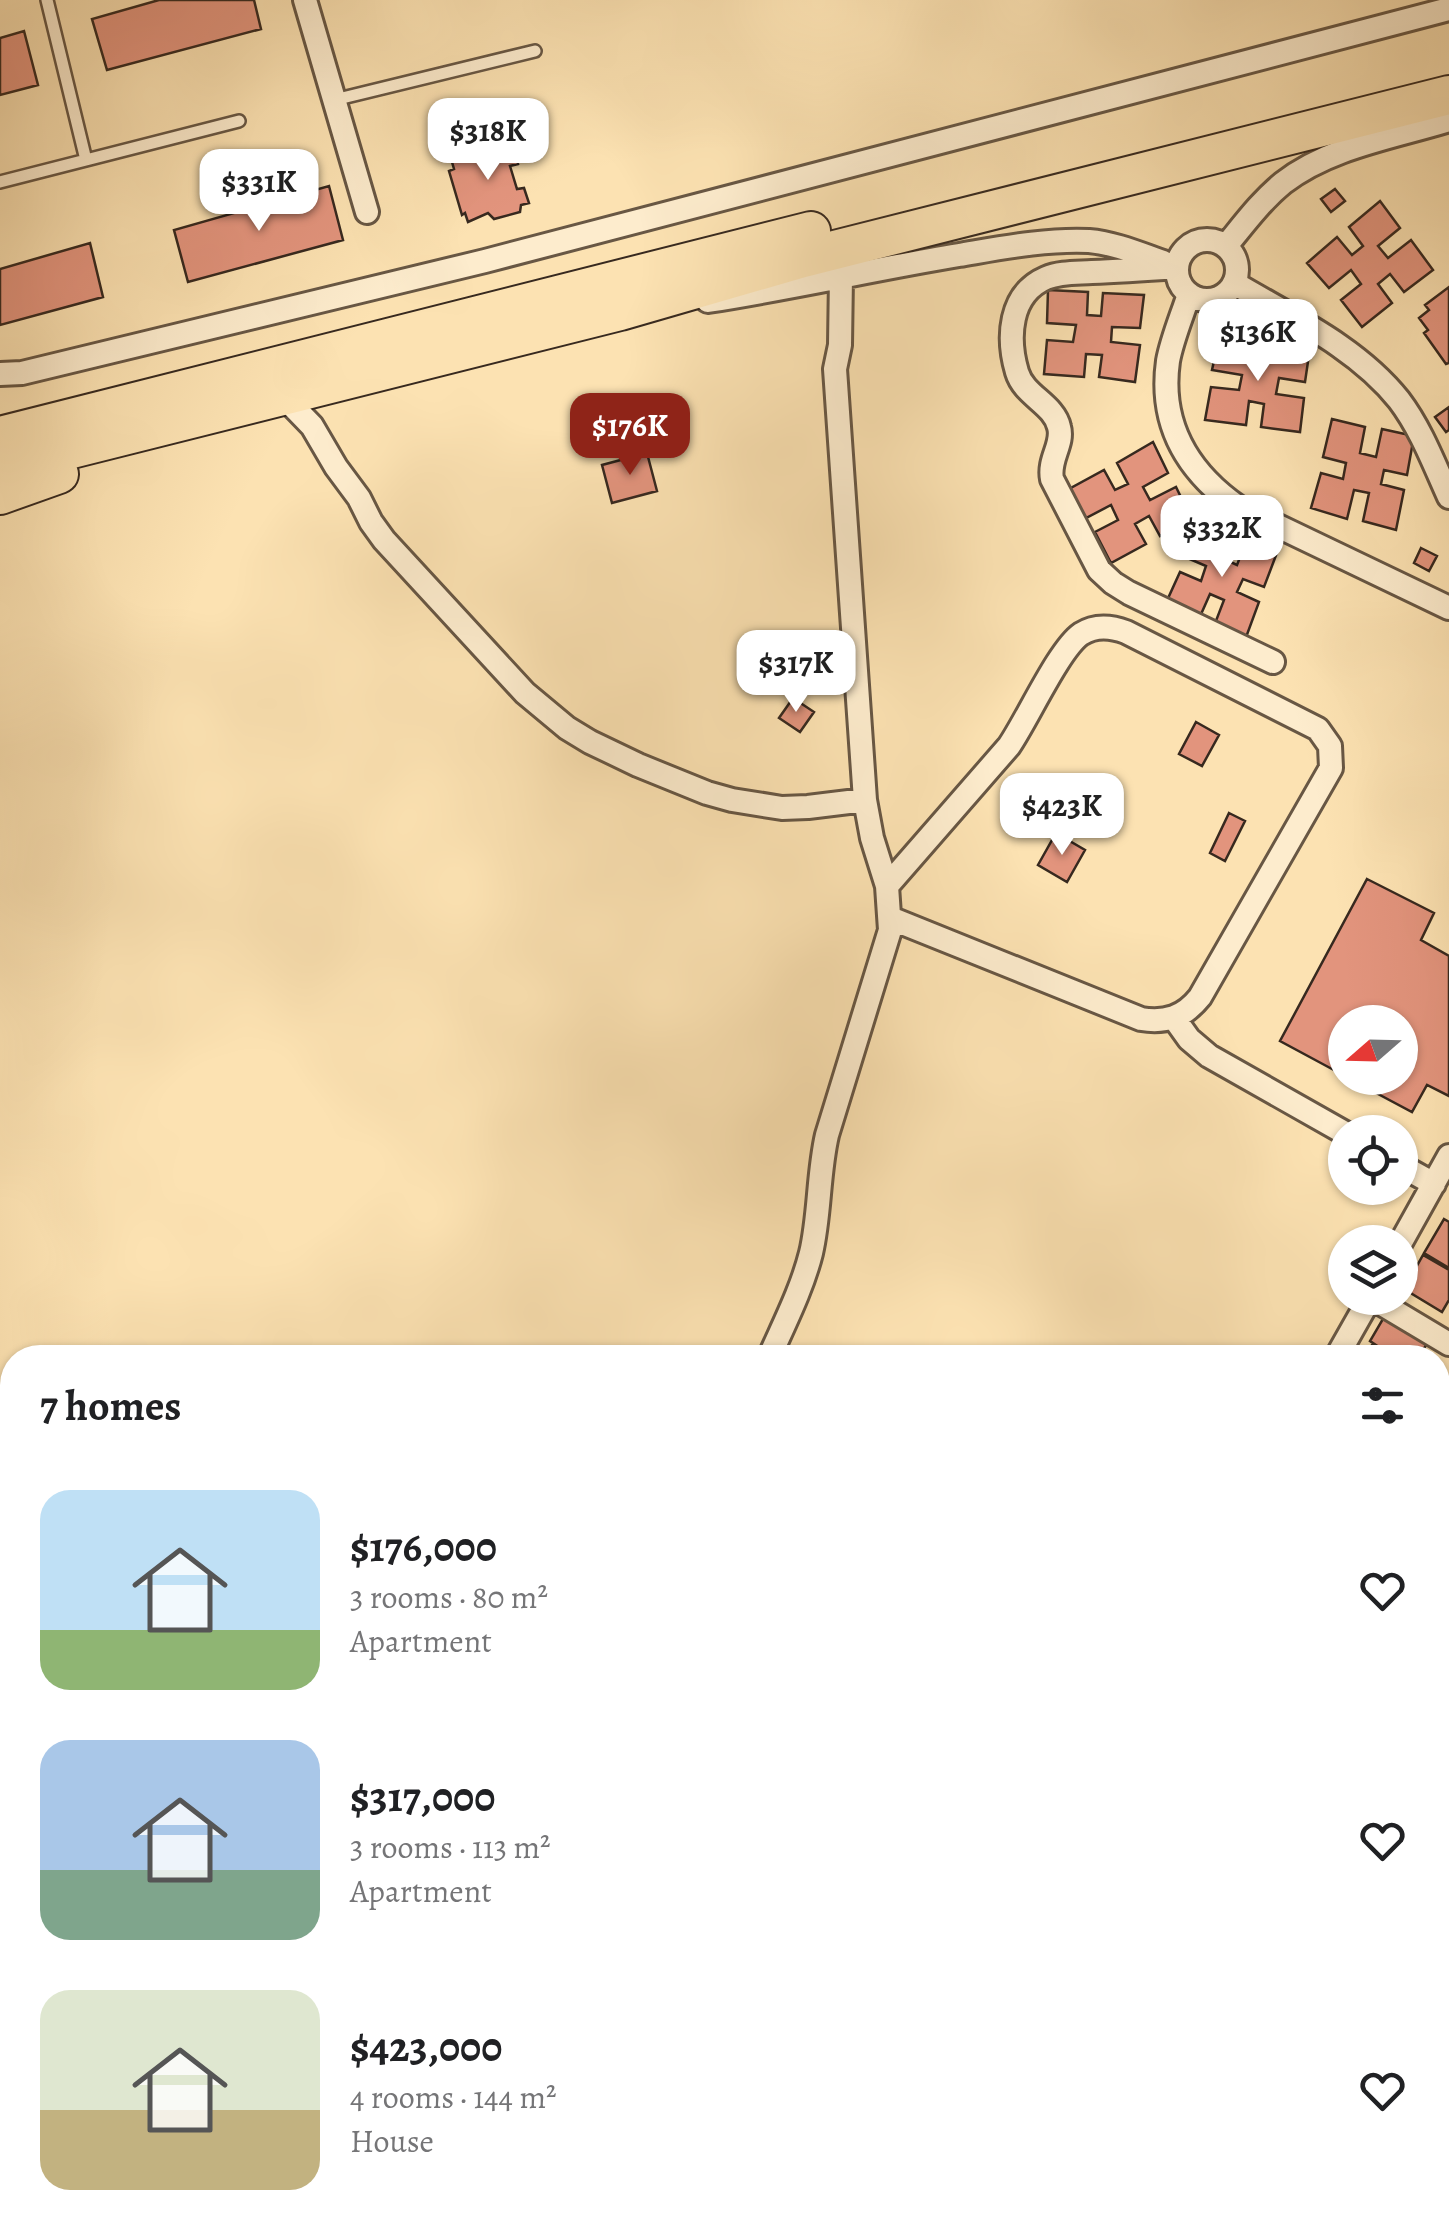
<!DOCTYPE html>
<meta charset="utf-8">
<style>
:root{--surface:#fff;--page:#f6f6f6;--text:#202124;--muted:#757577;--accent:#8f2418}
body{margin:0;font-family:Alegreya,serif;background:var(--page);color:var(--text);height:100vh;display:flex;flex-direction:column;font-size:38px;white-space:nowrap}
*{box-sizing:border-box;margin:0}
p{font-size:32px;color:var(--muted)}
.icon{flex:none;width:55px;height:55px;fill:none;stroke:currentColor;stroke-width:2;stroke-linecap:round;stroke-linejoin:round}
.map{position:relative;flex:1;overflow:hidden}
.side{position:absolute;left:0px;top:1345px;width:1450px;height:892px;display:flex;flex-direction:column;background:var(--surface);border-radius:40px 40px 0 0;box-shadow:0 2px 8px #0004}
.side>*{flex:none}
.needle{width:65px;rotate:250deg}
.buttons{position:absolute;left:1328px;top:1005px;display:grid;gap:20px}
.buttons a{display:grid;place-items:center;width:90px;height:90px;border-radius:50%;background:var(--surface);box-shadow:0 2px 8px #0004;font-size:50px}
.price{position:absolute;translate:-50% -85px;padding:0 22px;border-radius:20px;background:#fff;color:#222;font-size:32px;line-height:65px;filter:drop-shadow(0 2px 5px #0008)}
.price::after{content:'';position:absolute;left:50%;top:60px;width:30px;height:22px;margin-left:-15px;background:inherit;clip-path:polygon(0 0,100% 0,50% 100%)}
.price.on{background:var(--accent);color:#fff}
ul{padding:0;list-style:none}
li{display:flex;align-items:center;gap:30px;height:250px;padding:0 40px}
li span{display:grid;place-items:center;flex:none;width:280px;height:200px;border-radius:30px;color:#555}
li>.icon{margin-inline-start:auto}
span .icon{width:120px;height:120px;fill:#fffc;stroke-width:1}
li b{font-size:42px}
h2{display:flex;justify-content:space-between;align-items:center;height:120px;padding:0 40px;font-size:42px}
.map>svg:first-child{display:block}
.building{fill:#e2947d;stroke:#37291f;stroke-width:2.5}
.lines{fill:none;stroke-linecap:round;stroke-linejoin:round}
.service-casing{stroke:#685744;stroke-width:16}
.minor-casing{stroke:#685744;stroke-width:28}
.trunk-casing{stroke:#37291f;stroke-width:42}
.service{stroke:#fdeccd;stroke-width:11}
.minor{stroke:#fdeccd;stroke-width:22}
.trunk{stroke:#fce2b2;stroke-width:38}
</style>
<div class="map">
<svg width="1449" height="2237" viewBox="0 0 1449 2237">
<rect width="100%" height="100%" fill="#fce2b2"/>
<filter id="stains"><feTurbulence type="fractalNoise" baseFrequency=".002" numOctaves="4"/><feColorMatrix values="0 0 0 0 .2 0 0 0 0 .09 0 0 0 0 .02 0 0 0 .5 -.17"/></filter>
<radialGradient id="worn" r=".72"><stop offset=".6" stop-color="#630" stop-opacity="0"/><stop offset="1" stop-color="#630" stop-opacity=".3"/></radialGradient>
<path class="building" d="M159 0H254L261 29 107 70 92 19Z
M24 31 38 85 0 95V38Z
M502 142 505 146 513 144 518 164 510 166 517 189 524 188 529 203 521 205 520 212 494 219 488 213 468 222 465 213 462 215 449 171 454 169 452 162 463 158 464 161 471 157 479 147Z
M329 186 343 240 188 282 174 230Z
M1335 189 1345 201 1331 212 1321 199Z
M1380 201 1400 228 1378 246 1388 258 1411 240 1433 270 1404 292 1390 274 1378 284 1392 303 1362 327 1341 300 1361 284 1351 270 1329 288 1307 263 1337 237 1352 255 1363 246 1349 227Z
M90 243 103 297 0 325V269Z
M1449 287V363L1446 364 1424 333 1428 330 1419 318 1429 310 1425 305Z
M1048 290 1088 292 1087 315 1101 316 1103 293 1144 295 1140 328 1112 327 1111 342 1140 345 1135 382 1099 377 1102 355 1086 354 1084 377 1044 374 1047 340 1073 342 1076 325 1047 323Z
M1220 334 1255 341 1252 363 1267 365 1271 342 1310 348 1305 382 1279 378 1276 394 1304 398 1300 432 1261 427 1264 404 1249 401 1246 425 1205 420 1211 387 1239 390 1242 375 1212 370Z
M1449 407V430L1446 432 1435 417Z
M1332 419 1365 427 1360 453 1376 457 1382 429 1414 436 1407 475 1384 470 1381 484 1404 490 1396 530 1363 521 1369 493 1354 490 1347 519 1311 508 1321 473 1343 479 1346 463 1323 457Z
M1153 442 1168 473 1143 487 1150 500 1176 487 1192 520 1160 536 1149 516 1135 524 1146 544 1111 563 1095 532 1118 520 1111 505 1086 518 1069 489 1104 470 1115 490 1128 484 1117 463Z
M647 453 657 491 612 503 602 465Z
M1200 520 1231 534 1222 558 1237 565 1247 539 1278 550 1264 587 1243 579 1237 592 1259 602 1245 640 1214 626 1224 600 1210 594 1198 621 1165 605 1180 572 1201 581 1206 566 1185 557Z
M1421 548 1437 556 1429 571 1414 563Z
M793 698 814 712 800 732 779 718Z
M1196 722 1219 735 1202 766 1179 754Z
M1229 813 1245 821 1225 861 1210 853Z
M1056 833 1085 850 1067 882 1038 865Z
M1367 879 1434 913 1421 940 1449 956V1096L1427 1085 1412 1112 1348 1078H1400V1022H1345V1076L1280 1041Z
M1444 1219 1449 1222V1268L1424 1253Z
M1423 1255 1449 1270V1300L1442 1312 1404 1289Z
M1387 1312 1430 1339 1418 1358H1395L1370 1341Z
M1373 1343 1395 1358H1365Z
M1439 1388 1449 1394V1442L1438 1435Z
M1438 1435 1449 1442V1457L1438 1477Z
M1449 1513V1621L1438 1625V1536Z
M1449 1649V1698L1438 1667V1653Z
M1438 1670 1449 1702V1708L1438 1713Z
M1449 1738V1780L1438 1784V1742Z
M1449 1821V1876L1438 1881V1823Z
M1446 1900 1449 1907V1933L1438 1938V1903Z
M1438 2041 1449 2066V2072L1438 2077Z
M1449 2098V2139L1438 2144V2103Z"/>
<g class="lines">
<defs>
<path id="service" d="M47 0 86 160
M334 100 535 51
M0 182 239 121
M4 1794 12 1734
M0 2038 12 2043"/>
<path id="minor" d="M305 0 367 212
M1177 270a30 30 0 1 1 60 0a30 30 0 1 1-60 0Z
M1226 246C1244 224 1261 201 1283 183 1329 147 1394 137 1449 120
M1177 267C1149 269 1120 271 1092 272 1077 273 1060 272 1046 278 1009 294 1007 338 1017 372 1024 396 1054 404 1059 427 1064 444 1048 459 1052 479L1099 570 1113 583 1129 593 1273 662
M1234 283C1291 317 1357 347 1399 400 1421 429 1434 464 1449 497
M1189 294C1182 316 1172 339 1168 361 1159 425 1188 472 1238 507L1449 608
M708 301C792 288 875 269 959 255 1001 248 1046 239 1089 241 1114 243 1140 254 1163 262
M0 374 22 373 485 261 1449 9
M283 396 312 426 336 467 359 498 371 522 384 540 525 693 567 728 590 742 638 765 707 793 732 800 782 808 808 807 865 800
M887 886 1009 746C1027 720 1059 649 1081 634 1095 625 1110 626 1126 632L1318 729 1330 746 1331 768 1200 997C1184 1017 1166 1023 1141 1019L890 918
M1174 1018 1189 1039 1209 1056 1345 1133
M1400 1165 1434 1184
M1400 1244 1449 1156
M1372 1298 1449 1344
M769 1358C784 1324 802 1289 811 1253 820 1215 818 1174 827 1135L890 930 887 886 872 838 865 800 835 369 840 345 841 276
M1336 1358 1370 1298
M1438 1496 1449 1476
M1438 1643 1449 1639
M0 1683 12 1684
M1438 1813 1449 1809
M1438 1961 1449 1956
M1438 2003 1449 2030
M1131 2225 1136 2237
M442 2237 456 2225
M1426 2237 1449 2226"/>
<path id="trunk" d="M0 436 811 231
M0 467 620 311 803 258 1449 95
M0 495 59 474
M0 2182 12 2197
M0 2224 12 2237
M37 2225 48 2237"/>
</defs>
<use href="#service" class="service-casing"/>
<use href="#minor" class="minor-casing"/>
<use href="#trunk" class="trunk-casing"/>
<use href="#service" class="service"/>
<use href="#minor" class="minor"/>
<use href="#trunk" class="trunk"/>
</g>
<rect width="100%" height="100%" filter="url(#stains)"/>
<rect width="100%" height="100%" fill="url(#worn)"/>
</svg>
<div class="buttons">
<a><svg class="needle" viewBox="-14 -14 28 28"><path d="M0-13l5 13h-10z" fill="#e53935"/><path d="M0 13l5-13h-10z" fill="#757577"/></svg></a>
<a><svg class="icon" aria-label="locate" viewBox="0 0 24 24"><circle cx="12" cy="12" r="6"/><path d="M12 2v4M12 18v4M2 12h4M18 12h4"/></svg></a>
<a><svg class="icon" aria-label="layers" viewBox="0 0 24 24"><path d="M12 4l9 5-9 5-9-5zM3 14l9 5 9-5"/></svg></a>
</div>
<b class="price" style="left:488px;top:183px">$318K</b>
<b class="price" style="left:259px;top:234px">$331K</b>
<b class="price" style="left:1258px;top:384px">$136K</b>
<b class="price on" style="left:630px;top:478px">$176K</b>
<b class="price" style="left:1222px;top:580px">$332K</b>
<b class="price" style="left:796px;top:715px">$317K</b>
<b class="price" style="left:1062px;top:858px">$423K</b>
<section class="side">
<h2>7 homes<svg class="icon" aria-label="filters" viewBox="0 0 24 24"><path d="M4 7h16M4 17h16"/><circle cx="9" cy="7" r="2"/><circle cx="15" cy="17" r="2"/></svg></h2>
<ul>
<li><span style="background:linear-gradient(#bfe0f5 70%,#8fb573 0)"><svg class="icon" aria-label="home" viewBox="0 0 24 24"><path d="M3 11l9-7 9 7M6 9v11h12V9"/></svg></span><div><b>$176,000</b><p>3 rooms · 80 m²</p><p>Apartment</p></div><svg class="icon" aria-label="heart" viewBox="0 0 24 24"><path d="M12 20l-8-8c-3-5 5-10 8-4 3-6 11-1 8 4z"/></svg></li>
<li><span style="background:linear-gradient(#a9c7e8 65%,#7fa58c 0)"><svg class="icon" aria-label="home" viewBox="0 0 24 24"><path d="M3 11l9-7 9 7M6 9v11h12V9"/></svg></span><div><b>$317,000</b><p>3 rooms · 113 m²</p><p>Apartment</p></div><svg class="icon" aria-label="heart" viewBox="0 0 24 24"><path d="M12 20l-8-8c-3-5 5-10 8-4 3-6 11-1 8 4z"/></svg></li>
<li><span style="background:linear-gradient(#dfe7d0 60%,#c2b280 0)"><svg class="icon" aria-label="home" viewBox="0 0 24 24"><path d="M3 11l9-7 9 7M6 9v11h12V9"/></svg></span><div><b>$423,000</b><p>4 rooms · 144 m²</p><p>House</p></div><svg class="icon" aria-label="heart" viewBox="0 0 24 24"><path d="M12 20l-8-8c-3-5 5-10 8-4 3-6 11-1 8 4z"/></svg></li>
</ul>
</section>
</div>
